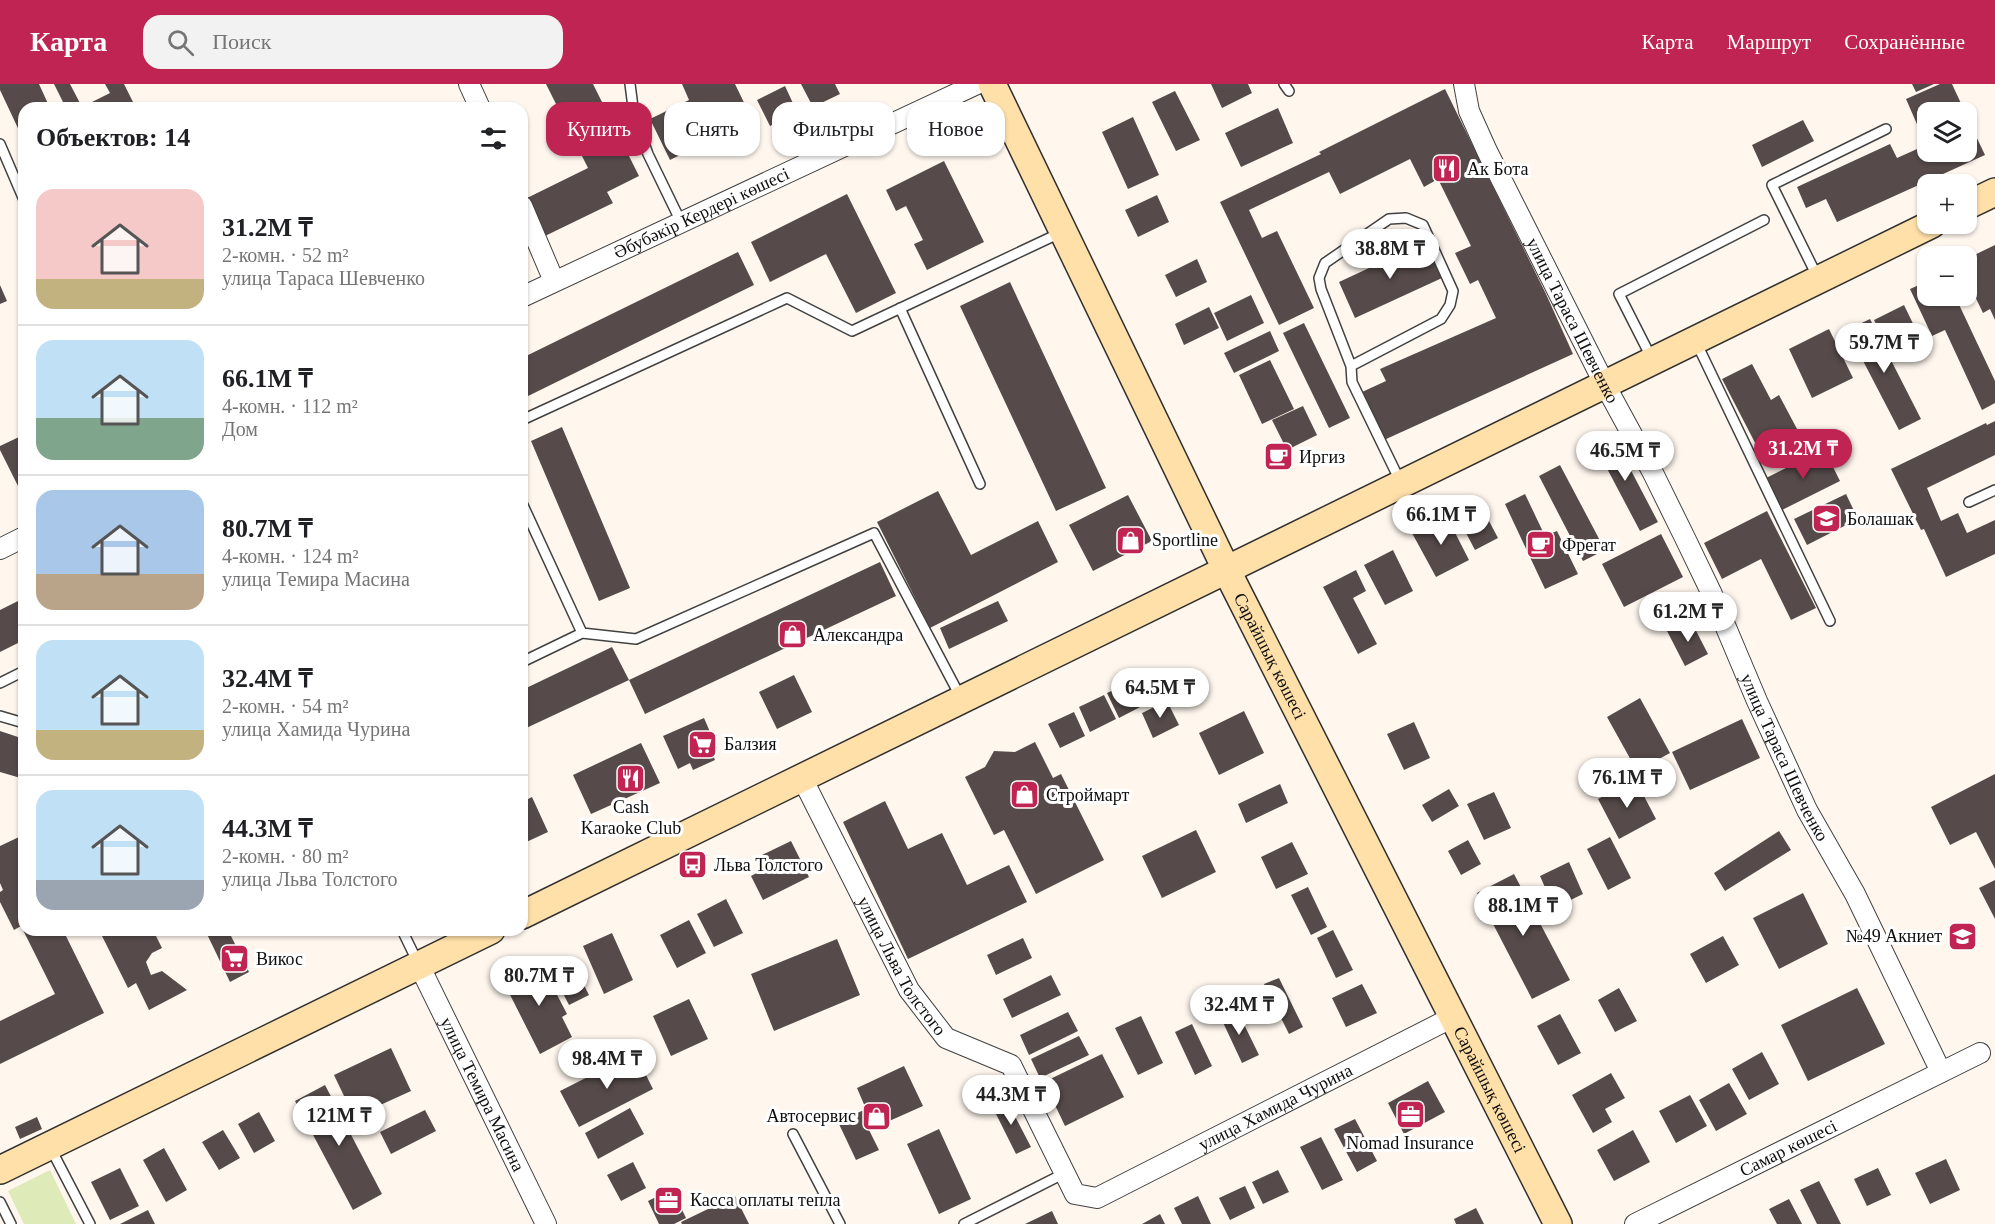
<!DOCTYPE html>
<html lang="ru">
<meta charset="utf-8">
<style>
:root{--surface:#fff;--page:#f2f2f2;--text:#202124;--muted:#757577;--line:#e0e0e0;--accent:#bf2452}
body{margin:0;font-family:"Times New Roman",serif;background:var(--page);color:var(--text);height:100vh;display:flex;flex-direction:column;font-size:22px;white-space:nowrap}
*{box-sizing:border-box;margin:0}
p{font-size:20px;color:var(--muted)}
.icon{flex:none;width:33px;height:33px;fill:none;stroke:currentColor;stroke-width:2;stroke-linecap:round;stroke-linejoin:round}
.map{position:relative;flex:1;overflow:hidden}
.sheet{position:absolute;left:18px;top:18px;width:510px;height:834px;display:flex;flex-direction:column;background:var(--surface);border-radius:18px;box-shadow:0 2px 4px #0004}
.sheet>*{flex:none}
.hud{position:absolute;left:546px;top:18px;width:570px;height:54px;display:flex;gap:12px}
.tools{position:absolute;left:1917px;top:18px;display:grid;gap:12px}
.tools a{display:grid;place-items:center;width:60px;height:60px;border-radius:12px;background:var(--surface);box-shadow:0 2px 4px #0004;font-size:30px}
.price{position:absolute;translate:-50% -51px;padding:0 14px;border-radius:21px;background:#fff;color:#222;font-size:20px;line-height:39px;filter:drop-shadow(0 2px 3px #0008)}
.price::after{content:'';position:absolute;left:50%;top:36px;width:18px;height:14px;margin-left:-9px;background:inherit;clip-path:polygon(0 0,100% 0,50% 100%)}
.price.on{background:var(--accent);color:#fff}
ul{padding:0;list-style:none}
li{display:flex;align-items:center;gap:18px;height:150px;padding:0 18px}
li+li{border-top:2px solid var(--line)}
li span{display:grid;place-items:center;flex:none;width:168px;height:120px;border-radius:18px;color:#555}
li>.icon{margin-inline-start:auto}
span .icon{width:72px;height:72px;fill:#fffc;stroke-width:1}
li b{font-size:26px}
h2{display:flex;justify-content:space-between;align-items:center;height:72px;padding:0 18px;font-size:26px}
.chip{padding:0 21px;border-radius:18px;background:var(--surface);box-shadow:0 2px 4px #0004;font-size:21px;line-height:54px}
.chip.on{background:var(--accent);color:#fff}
header{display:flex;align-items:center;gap:36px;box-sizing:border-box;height:84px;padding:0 30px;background:var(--accent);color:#fff}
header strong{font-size:28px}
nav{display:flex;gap:33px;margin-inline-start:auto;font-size:21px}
.search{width:420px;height:54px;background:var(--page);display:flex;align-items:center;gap:15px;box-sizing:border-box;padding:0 21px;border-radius:18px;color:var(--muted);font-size:22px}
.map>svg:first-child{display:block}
.green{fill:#deeab7}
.building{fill:#564b4a}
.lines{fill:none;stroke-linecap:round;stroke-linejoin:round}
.lane-casing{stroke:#414141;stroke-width:12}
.street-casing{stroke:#414141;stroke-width:22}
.secondary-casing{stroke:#303030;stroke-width:30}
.lane{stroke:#fff;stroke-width:9}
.street{stroke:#fff;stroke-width:20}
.secondary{stroke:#ffe0a9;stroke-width:27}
.labels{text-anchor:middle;stroke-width:6;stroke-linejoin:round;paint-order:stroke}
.poi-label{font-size:18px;fill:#0e0e0e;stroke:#fff;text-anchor:start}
.street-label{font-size:18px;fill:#0e0e0e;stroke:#fff}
</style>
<header>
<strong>Карта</strong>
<div class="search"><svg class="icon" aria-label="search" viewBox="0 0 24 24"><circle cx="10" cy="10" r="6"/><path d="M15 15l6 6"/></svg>Поиск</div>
<nav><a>Карта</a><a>Маршрут</a><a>Сохранённые</a></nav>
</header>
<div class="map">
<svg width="1995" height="1140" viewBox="0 0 1995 1140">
<rect width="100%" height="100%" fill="#fff7ee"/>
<path class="green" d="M50 1086 76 1140H24L8 1107Z"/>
<path class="building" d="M0 0H39L50 24H24V57L0 6Z
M54 0H70L82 23 110 9 105 0H124L135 22 131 24H66Z
M546 0H593L639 92 607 108 613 119 545 152 527 114 588 84Z
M682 0H735L752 35 670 76 650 35 689 16Z
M801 0H835L840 10 813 23Z
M1211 0H1248L1252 9 1222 24Z
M1912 0H1934L1916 8Z
M1940 0H1952L1965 28H1928V68H1966V31L1985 71 1837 138 1826 115 1806 124 1797 103 1890 60 1897 74 1926 61 1906 15Z
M785 2 797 28 770 42 757 16Z
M1445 5 1546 210 1573 270 1384 356 1362 308 1386 297 1380 285 1496 234 1478 196 1470 200 1455 169 1471 162 1438 95 1424 103 1410 75 1340 110 1329 88 1249 126 1262 154 1277 147 1314 224 1279 241 1220 118 1321 70 1319 68Z
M1175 7 1200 56 1176 67 1152 18Z
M1278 24 1293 59 1241 83 1225 49Z
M1133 33 1159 91 1128 105 1102 48Z
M1803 36 1814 57 1762 83 1752 61Z
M944 77 984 158 927 186 914 160 923 156 906 122 896 127 886 106Z
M847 110 896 209 856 229 826 170 770 198 751 158Z
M1157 111 1169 138 1138 153 1125 126Z
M1425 158 1442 194 1355 234 1339 198Z
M1995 161V236L1990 225 1983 229 1969 200 1966 201V175Z
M738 168 754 201 522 315V274Z
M1197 175 1207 198 1176 213 1165 191Z
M1928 197V212H1955L1995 297V319L1982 326 1945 246 1932 252 1910 205Z
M1010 198 1106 404 1056 427 960 222Z
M0 201 7 217 0 220Z
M1251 211 1264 239 1227 257 1214 229Z
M1904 221 1920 254 1891 269 1874 236Z
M1209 223 1219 244 1184 261 1175 240Z
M1870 235 1921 335 1899 346 1847 246Z
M1304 239 1350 334 1329 344 1283 249Z
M1829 245 1853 294 1812 314 1789 265Z
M1270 247 1279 267 1234 289 1224 269Z
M1270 276 1294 325 1262 340 1239 291Z
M1752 280 1771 316 1779 311 1805 360 1766 380 1722 295Z
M1303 322 1317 351 1287 366 1272 336Z
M1995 337V371L1927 404 1941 437 1958 429 1967 449 1995 436V470L1946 493 1924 445 1921 446 1891 385 1986 339 1987 341Z
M562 343 630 504 599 517 531 357Z
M19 353 24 363V409L22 410 0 366V362Z
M1614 354 1658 438 1640 447 1602 375 1592 380 1586 368Z
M1824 365 1840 397 1782 426 1766 394Z
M1560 381 1605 466 1583 477 1539 392Z
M938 407 971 471 1038 437 1058 478 930 544 877 438Z
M1525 410 1545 452 1557 447 1578 490 1545 505 1505 420Z
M1846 410 1858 435 1807 461 1794 435Z
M1128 411 1152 457 1093 487 1069 441Z
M1479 418 1498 454 1475 466 1456 430Z
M1767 427 1816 524 1791 536 1761 475 1722 495 1704 459Z
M1446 431 1469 476 1436 493 1412 449Z
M1661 450 1683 493 1624 523 1602 480Z
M1393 466 1413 507 1385 521 1364 481Z
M880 478 896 512 645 630 629 596Z
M1356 486 1366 507 1353 514 1377 560 1358 570 1323 503Z
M24 514V556L0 568V526Z
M998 517 1008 537 949 565 940 544Z
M1690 535 1708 570 1685 582 1667 547Z
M612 563 629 596 522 646V606Z
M794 591 812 628 777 645 759 608Z
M1133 597 1144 621 1119 634 1107 609Z
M1104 611 1116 635 1090 648 1079 623Z
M1640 614 1670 669 1637 687 1607 633Z
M1167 617 1179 641 1153 654 1142 629Z
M1244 627 1264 669 1219 691 1199 649Z
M1074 628 1085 652 1060 664 1048 640Z
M704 634 717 664 711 666 715 676 693 686 690 679 678 685 663 652Z
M1742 635 1760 674 1690 706 1672 668Z
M1414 638 1430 674 1404 686 1387 650Z
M0 647 24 655V695L0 688Z
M1035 658 1053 694 1061 690 1104 776 1036 810 1004 746 994 751 965 693 985 683 994 667 1015 668Z
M641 659 660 699 591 730 573 691Z
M1995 690V785L1976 748 1950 761 1931 723Z
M1635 695 1656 735 1619 755 1598 715Z
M1280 700 1288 719 1246 739 1238 720Z
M1449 705 1459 722 1432 738 1422 721Z
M1494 708 1511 744 1484 756 1467 720Z
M532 713 548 748 522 760V718Z
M885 717 908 765 942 749 967 801 1009 781 1027 818 908 875 843 738Z
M1196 746 1216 788 1162 814 1142 772Z
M1779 747 1791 766 1725 807 1714 789Z
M19 753 24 764V846H63L104 929 0 980V937L55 910 21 842 14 846 0 818V808L3 806 0 799V762Z
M1610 753 1631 794 1608 806 1587 765Z
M1468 756 1481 780 1461 791 1448 767Z
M791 757 809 793 763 816 751 792 768 783 762 771Z
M1292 758 1308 790 1276 805 1261 773Z
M1569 778 1583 810 1554 824 1540 792Z
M1514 790 1570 896 1532 915 1477 809Z
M1995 796V835L1979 804Z
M1308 803 1327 843 1311 851 1291 811Z
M1803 809 1828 860 1779 885 1753 834Z
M726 815 743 849 714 863 697 830Z
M689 836 706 869 677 884 660 851Z
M99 846H130L143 850 153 846 162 864 152 869 146 878 151 891 162 887 187 906 149 926 136 899 128 904Z
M205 846H228L249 888 230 898Z
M1333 846 1353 886 1336 894 1317 854Z
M612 849 633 896 604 910 583 862Z
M1723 852 1739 881 1706 899 1690 870Z
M1023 854 1032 874 996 891 987 871Z
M837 855 860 911 774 947 751 890Z
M569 872 589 911 569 921 549 882Z
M540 878 567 930 562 933 572 953 540 970 503 897Z
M1051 891 1061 911 1012 934 1003 915Z
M1279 894 1303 943 1289 950 1264 900Z
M1362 900 1377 929 1346 943 1332 914Z
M1619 904 1637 937 1615 948 1598 916Z
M1857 904 1885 960 1808 997 1781 941Z
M689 915 708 955 671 972 653 932Z
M1236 924 1259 971 1242 979 1220 932Z
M1068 928 1078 947 1029 971 1020 951Z
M1560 930 1581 969 1558 981 1537 942Z
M1141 932 1163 979 1138 991 1115 944Z
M1192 940 1212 982 1195 991 1175 948Z
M1079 952 1089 971 1040 994 1031 975Z
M391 964 411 1007 354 1033 334 991Z
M1762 968 1779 1000 1749 1016 1732 985Z
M635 969 653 1005 579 1043 560 1007Z
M1102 970 1124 1013 1065 1042 1044 998Z
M904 982 923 1022 869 1046 879 1066 856 1076 838 1038 866 1025 857 1004Z
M1611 989 1625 1014 1605 1025 1612 1038 1593 1049 1572 1011Z
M1428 997 1445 1028 1404 1050 1388 1019Z
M1729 999 1747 1030 1716 1047 1699 1016Z
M325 1001 382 1110 353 1126 295 1017Z
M1690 1011 1707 1042 1676 1059 1659 1027Z
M1005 1013 1031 1063 1016 1070 991 1020Z
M630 1024 644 1050 598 1075 585 1049Z
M425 1026 436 1047 391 1070 380 1048Z
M259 1028 275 1057 254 1069 238 1040Z
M37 1033 42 1045 20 1055 15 1043Z
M1355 1035 1377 1077 1357 1088 1334 1045Z
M939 1045 971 1115 939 1130 907 1060Z
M223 1046 240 1074 219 1086 202 1058Z
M1633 1046 1650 1078 1614 1097 1597 1066Z
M1321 1053 1343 1096 1322 1106 1300 1063Z
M164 1064 187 1106 166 1118 143 1076Z
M1946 1075 1960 1106 1930 1120 1915 1089Z
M633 1078 646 1104 621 1117 607 1091Z
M120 1084 139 1122 110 1136 91 1098Z
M1878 1084 1891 1111 1867 1122 1854 1095Z
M1278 1086 1289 1108 1263 1120 1252 1098Z
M1819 1097 1841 1140H1817L1800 1106Z
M1245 1102 1255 1124 1230 1136 1219 1114Z
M672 1105 686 1134 674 1140H659L648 1117Z
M735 1112 749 1140H682L681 1138Z
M1198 1112 1211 1140H1182L1174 1124Z
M1789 1115 1802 1140H1777L1769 1125Z
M1476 1124 1484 1140H1456L1454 1135Z
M148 1126 155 1140H120Z
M1052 1127 1058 1140H1025Z
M1160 1130 1165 1140H1142Z"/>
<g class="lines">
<defs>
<path id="lane" d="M630 0 634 31 648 70 681 138
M1284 0 1289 7
M0 60 24 116
M1818 194 1772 101 1886 45
M900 224 980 400
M1696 258 1830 537
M1652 275 1619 210 1764 136
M1351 282 1441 235 1450 221 1453 207 1423 141 1406 134 1389 135 1325 179 1319 194 1321 205 1351 282 1352 298 1401 399
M522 336 787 214 852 247 1060 149
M1969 418 1995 406
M522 419 582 549
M522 578 582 549 636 555 874 449 961 614
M0 599 24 587
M0 632 24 639
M402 846 418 879
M793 1050 840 1140
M51 1065 90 1140
M0 1118 11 1140
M964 1140 1065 1089"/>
<g id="street">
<path d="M469 0 480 24"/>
<path id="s1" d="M1464 0 1469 27 1487 67 1605 301 1653 389 1685 454 1711 508 1757 617 1807 726 1855 810 1941 988"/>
<path d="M522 122 554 197"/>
<path id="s2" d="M522 213 977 0"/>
<path d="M0 465 24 453"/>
<path id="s3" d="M802 694 909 906 946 954 1011 981 1075 1110 1097 1114 1453 933"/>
<path id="s4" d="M419 881 546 1140"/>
<path id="s5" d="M1635 1140 1980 969"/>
</g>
<g id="secondary">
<path id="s6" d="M992 0 1227 487 1558 1140"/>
<path d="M1966 122 1995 108"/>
<path d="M522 831 1932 140"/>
<path d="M0 1086 491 846"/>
</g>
</defs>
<use href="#lane" class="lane-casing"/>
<use href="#street" class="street-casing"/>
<use href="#secondary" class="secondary-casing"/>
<use href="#lane" class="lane"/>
<use href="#street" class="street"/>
<use href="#secondary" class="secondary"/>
</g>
<defs>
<symbol id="restaurant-square" viewBox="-11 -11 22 22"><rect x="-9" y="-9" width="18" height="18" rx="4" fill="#bf2452" stroke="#fff"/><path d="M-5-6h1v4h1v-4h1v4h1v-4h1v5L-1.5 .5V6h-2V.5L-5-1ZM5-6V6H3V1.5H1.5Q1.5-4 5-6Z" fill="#fff"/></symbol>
<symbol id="cafe-square" viewBox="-11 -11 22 22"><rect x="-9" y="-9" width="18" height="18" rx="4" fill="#bf2452" stroke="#fff"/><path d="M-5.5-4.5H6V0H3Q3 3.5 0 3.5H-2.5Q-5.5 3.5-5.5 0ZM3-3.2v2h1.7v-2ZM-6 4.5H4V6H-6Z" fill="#fff"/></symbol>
<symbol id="school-square" viewBox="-11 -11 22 22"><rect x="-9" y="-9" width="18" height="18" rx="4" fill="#bf2452" stroke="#fff"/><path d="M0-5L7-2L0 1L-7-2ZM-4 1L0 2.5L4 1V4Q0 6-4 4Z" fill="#fff"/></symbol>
<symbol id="shop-square" viewBox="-11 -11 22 22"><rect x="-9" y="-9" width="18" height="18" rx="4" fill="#bf2452" stroke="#fff"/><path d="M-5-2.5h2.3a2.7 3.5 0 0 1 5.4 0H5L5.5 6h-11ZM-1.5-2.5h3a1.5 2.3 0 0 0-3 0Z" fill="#fff"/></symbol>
<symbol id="supermarket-square" viewBox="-11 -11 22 22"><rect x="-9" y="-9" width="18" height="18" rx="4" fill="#bf2452" stroke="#fff"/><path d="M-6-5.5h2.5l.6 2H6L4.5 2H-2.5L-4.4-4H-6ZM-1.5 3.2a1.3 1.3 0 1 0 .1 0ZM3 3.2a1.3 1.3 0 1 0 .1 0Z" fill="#fff"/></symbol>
<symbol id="bus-square" viewBox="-11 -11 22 22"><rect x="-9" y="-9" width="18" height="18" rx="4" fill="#bf2452" stroke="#fff"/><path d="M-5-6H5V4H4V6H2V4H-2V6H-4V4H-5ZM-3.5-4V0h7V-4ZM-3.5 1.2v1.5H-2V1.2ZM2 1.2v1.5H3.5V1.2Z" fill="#fff"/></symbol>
<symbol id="office-square" viewBox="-11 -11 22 22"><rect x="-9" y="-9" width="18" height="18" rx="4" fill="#bf2452" stroke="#fff"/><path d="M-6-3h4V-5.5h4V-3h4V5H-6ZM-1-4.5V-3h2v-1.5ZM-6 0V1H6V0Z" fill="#fff"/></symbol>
</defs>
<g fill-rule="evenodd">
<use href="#restaurant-square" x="1430" y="68" width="33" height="33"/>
<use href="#cafe-square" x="1262" y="356" width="33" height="33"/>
<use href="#school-square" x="1810" y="418" width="33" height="33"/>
<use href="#shop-square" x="1114" y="440" width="33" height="33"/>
<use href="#cafe-square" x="1524" y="444" width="33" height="33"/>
<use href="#shop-square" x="776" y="534" width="33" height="33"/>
<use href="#supermarket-square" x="686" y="644" width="33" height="33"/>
<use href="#restaurant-square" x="614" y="678" width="33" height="33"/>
<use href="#shop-square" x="1008" y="694" width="33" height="33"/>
<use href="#bus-square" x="676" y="764" width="33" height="33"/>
<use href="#school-square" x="1946" y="836" width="33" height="33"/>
<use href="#supermarket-square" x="218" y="858" width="33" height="33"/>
<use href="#office-square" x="1394" y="1014" width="33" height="33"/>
<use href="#shop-square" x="860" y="1016" width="33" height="33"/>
<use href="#office-square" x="652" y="1100" width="33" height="33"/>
</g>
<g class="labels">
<g class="poi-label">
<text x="1467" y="91">Ак Бота</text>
<text x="1299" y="379">Иргиз</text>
<text x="1847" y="441">Болашак</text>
<text x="1152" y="462">Sportline</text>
<text x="1562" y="467">Фрегат</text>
<text x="813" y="557">Александра</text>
<text x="724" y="666">Балзия</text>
<text x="1046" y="717">Строймарт</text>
<text x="631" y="729" text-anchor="middle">Cash<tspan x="631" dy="21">Karaoke Club</tspan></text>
<text x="714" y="787">Льва Толстого</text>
<text x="1942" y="858" text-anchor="end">№49 Акниет</text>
<text x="256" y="881">Викос</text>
<text x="856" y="1038" text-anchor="end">Автосервис</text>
<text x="1410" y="1065" text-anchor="middle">Nomad Insurance</text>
<text x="690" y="1122">Касса оплаты тепла</text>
</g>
<g class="street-label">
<text dy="6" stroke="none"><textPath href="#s2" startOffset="198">Әбубәкір Кердері көшесі</textPath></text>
<text dy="6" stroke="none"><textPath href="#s1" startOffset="261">улица Тараса Шевченко</textPath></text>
<text dy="6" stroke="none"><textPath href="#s6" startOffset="636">Сарайшық көшесі</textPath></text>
<text dy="6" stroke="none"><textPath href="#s1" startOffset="747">улица Тараса Шевченко</textPath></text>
<text dy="6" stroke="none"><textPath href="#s3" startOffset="213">улица Льва Толстого</textPath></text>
<text dy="6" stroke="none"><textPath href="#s6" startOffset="1122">Сарайшық көшесі</textPath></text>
<text dy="6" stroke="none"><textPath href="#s4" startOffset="144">улица Темира Масина</textPath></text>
<text dy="6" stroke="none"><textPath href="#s3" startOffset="735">улица Хамида Чурина</textPath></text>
<text dy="6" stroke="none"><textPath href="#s5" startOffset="171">Самар көшесі</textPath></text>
</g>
</g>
</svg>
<div class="tools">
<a><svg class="icon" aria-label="layers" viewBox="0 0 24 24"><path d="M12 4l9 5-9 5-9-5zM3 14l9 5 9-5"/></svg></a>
<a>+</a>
<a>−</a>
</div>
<b class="price" style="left:1390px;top:196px">38.8M ₸</b>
<b class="price" style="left:1884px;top:290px">59.7M ₸</b>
<b class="price on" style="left:1803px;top:396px">31.2M ₸</b>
<b class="price" style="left:1625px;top:398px">46.5M ₸</b>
<b class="price" style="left:1441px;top:462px">66.1M ₸</b>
<b class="price" style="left:1688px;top:559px">61.2M ₸</b>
<b class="price" style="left:1160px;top:635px">64.5M ₸</b>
<b class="price" style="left:1627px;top:725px">76.1M ₸</b>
<b class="price" style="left:1523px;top:853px">88.1M ₸</b>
<b class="price" style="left:539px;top:923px">80.7M ₸</b>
<b class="price" style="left:1239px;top:952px">32.4M ₸</b>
<b class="price" style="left:607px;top:1006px">98.4M ₸</b>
<b class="price" style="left:1011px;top:1042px">44.3M ₸</b>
<b class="price" style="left:339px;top:1063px">121M ₸</b>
<div class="hud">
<a class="chip on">Купить</a>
<a class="chip">Снять</a>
<a class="chip">Фильтры</a>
<a class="chip">Новое</a>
</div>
<section class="sheet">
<h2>Объектов: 14<svg class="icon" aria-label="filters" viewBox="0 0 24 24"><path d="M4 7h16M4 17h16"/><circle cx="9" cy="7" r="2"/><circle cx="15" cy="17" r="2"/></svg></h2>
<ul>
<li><span style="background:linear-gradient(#f6c9c9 75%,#c2b280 0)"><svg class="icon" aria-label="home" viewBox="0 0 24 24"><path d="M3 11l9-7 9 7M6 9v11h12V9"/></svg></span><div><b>31.2M ₸</b><p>2-комн. · 52 m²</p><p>улица Тараса Шевченко</p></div></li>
<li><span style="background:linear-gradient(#bfe0f5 65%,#7fa58c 0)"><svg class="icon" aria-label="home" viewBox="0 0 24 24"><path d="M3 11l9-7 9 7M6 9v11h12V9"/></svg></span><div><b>66.1M ₸</b><p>4-комн. · 112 m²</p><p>Дом</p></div></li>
<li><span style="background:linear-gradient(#a9c7e8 70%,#b9a48a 0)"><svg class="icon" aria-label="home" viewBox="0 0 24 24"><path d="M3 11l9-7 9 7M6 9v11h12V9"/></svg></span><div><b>80.7M ₸</b><p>4-комн. · 124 m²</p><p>улица Темира Масина</p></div></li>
<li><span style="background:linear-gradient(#bfe0f5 75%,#c2b280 0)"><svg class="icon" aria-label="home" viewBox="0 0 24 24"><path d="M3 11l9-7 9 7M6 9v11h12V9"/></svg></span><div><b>32.4M ₸</b><p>2-комн. · 54 m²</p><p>улица Хамида Чурина</p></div></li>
<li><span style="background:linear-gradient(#bfe0f5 75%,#9aa5b1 0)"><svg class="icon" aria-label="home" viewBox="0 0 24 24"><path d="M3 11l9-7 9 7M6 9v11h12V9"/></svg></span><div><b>44.3M ₸</b><p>2-комн. · 80 m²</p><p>улица Льва Толстого</p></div></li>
</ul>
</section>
</div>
